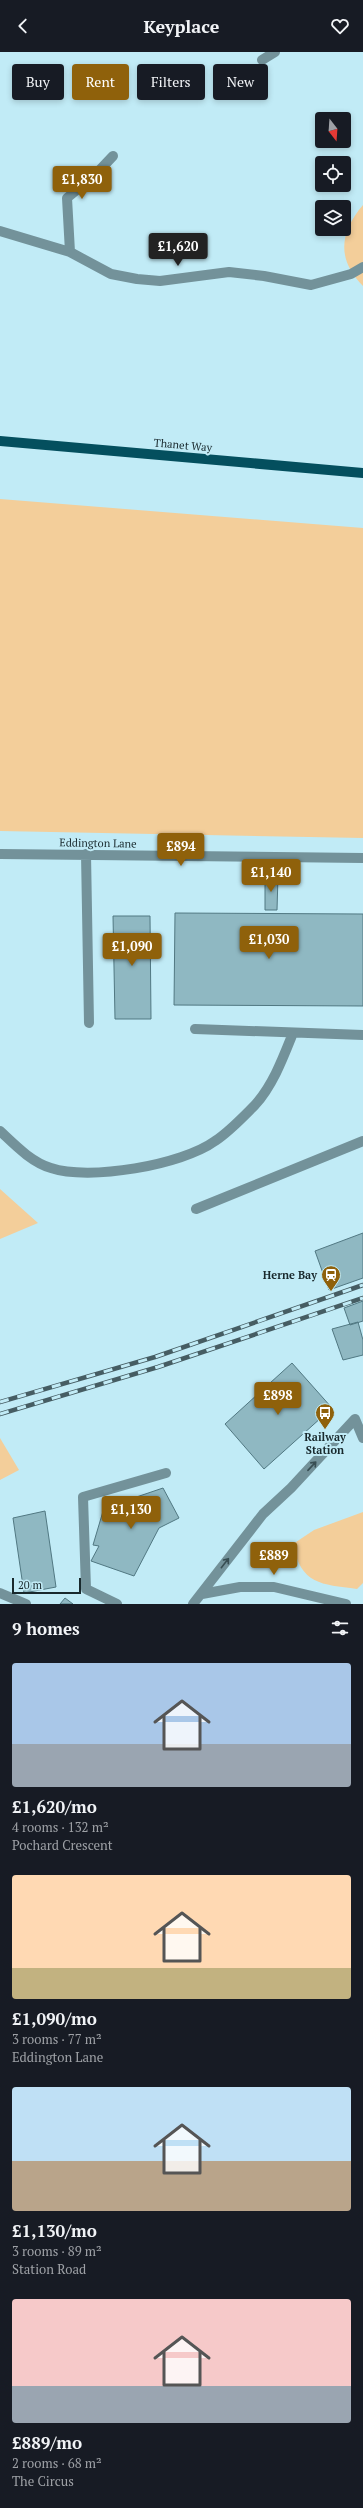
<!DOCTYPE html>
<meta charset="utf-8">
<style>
:root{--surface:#171b24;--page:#242831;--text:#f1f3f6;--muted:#9ea1a6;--accent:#8f610b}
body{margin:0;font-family:"PT Serif",serif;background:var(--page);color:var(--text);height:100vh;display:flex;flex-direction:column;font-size:15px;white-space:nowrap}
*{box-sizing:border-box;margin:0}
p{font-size:13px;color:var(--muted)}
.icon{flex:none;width:22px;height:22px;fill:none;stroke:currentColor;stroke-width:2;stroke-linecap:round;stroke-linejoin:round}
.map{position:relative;height:1552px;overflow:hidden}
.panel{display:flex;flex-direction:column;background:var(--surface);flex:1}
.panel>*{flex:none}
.hud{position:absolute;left:12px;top:12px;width:339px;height:36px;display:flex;gap:8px}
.needle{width:26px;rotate:163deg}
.tools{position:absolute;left:315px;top:60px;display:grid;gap:8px}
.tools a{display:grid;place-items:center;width:36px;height:36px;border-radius:4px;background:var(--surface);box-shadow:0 2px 6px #0003;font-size:20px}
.scale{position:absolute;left:12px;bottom:10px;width:69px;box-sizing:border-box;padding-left:4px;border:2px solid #19292d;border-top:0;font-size:11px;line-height:14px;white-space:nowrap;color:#19292d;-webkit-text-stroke:3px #c1ebf6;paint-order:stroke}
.price{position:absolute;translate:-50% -34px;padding:0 9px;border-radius:4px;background:var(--accent);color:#fff;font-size:13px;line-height:26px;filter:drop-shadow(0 1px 2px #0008)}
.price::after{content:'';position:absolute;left:50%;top:24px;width:12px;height:9px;margin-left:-6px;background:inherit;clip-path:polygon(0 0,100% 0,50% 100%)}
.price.on{background:#222;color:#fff}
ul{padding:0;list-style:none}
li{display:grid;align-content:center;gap:8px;height:212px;padding:0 12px}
li span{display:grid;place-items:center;height:124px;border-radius:4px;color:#555}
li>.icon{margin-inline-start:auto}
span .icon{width:72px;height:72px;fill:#fffc;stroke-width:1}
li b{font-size:17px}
h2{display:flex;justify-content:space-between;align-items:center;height:48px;padding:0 12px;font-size:17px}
.tag{padding:0 14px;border-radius:4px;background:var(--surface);box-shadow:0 2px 6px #0003;font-size:14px;line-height:36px}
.tag.on{background:var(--accent);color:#fff}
header{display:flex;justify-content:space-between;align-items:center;height:52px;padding:0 12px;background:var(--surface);font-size:18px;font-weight:700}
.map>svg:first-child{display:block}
.green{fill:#f3ce9a}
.building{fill:#8fb8c2;stroke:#517882}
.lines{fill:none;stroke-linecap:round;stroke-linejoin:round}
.minor{stroke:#73929a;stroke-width:10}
.major{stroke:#044f5e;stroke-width:10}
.rail-casing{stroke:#465d63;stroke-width:4.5}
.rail{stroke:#c1ebf6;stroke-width:3;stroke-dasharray:9;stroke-linecap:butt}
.oneway{stroke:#384e53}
.labels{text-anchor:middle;stroke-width:4;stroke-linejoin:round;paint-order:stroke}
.street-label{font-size:11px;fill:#19292d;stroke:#c1ebf6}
.poi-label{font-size:11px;font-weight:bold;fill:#19292d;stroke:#c1ebf6;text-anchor:end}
</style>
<header><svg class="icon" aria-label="back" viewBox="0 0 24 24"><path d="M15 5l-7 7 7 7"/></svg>Keyplace<svg class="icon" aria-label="heart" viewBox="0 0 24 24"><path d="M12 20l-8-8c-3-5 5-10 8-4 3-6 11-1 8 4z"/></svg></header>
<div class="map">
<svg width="363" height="1552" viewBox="0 0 363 1552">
<rect width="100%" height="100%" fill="#c1ebf6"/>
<path class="green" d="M363 153V234C337 208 339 181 363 153Z
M0 447 363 476V786L0 779Z
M0 1137 38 1171 0 1187Z
M0 1386 19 1418 0 1428Z
M363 1460V1531L357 1537C321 1532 301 1533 293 1492L314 1478Z"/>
<path class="building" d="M265 824H278L277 858H265Z
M175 861 363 862V954L174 953Z
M113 864H150L151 967H115Z
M363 1181V1226L329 1238 315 1199Z
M363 1249V1269L350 1273 344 1256Z
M358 1270 363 1288V1303L343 1308 332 1277Z
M292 1311 332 1356 264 1417 225 1372Z
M163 1436 179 1466 159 1476 134 1524 91 1509 99 1494 93 1493 104 1456Z
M45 1459 56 1535 24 1541 13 1466Z
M65 1546 73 1552H60Z"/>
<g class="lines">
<path class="minor" d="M262 8 275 0
M0 179 70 200 111 222 137 227 160 229 229 220 264 224 311 233 351 222 363 215
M70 200 67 146 95 123 113 104
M0 802 363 806
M86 802 89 971
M195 977 363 983
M0 1079C15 1093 31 1110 51 1116 89 1129 182 1113 215 1089 229 1080 243 1065 255 1053 273 1033 283 1006 293 981
M196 1157 363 1089
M0 1541 26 1552
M202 1542 240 1535H274L346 1552
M117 1552 86 1537 83 1445 166 1421
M193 1552 263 1462 291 1436 355 1367 363 1386"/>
<path class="major" d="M0 389 363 421"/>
<defs>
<path id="rail" d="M0 1350 155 1305 363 1233
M0 1362 158 1315 363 1246"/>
</defs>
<use href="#rail" class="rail-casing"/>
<use href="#rail" class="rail"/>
</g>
<defs><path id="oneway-shaft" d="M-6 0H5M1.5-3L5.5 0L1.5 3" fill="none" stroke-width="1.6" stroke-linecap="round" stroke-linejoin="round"/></defs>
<g class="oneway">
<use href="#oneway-shaft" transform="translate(312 1414) rotate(-47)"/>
<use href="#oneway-shaft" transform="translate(225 1511) rotate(-52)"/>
</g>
<defs>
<symbol id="station-pin" viewBox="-11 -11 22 30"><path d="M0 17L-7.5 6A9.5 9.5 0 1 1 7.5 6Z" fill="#8f610b" stroke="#c1ebf6"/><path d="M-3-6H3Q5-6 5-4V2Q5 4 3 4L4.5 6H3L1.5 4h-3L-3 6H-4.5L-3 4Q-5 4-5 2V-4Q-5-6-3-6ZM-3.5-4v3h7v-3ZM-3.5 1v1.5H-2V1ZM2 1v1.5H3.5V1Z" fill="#fff"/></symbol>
<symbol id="bus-pin" viewBox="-11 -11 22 30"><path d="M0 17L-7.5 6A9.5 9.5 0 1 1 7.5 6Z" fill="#8f610b" stroke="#c1ebf6"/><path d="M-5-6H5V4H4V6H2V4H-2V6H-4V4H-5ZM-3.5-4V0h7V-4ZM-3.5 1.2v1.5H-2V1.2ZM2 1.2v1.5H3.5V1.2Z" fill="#fff"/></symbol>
</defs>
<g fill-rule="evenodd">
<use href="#station-pin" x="320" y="1212" width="22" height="30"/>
<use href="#bus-pin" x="314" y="1350" width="22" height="30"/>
</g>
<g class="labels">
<g class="street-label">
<text transform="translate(183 393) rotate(5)" y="4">Thanet Way</text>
<text transform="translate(98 791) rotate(1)" y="4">Eddington Lane</text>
</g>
<g class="poi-label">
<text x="317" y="1227">Herne Bay</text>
<text x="325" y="1389" text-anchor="middle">Railway<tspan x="325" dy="13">Station</tspan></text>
</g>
</g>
</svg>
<div class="tools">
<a><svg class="needle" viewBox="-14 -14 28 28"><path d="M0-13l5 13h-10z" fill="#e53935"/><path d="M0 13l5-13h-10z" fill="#9ea1a6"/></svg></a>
<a><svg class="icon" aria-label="locate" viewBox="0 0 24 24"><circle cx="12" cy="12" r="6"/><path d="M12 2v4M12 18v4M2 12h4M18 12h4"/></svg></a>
<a><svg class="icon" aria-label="layers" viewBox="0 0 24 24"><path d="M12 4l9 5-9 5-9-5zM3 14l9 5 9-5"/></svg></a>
</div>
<div class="scale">20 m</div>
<b class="price" style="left:82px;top:148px">£1,830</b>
<b class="price on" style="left:178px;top:215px">£1,620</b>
<b class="price" style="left:181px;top:815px">£894</b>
<b class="price" style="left:271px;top:841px">£1,140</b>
<b class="price" style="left:269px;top:908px">£1,030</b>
<b class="price" style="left:132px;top:915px">£1,090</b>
<b class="price" style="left:278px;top:1364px">£898</b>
<b class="price" style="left:131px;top:1478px">£1,130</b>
<b class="price" style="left:274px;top:1524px">£889</b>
<div class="hud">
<a class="tag">Buy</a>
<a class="tag on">Rent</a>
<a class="tag">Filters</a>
<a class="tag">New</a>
</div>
</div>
<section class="panel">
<h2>9 homes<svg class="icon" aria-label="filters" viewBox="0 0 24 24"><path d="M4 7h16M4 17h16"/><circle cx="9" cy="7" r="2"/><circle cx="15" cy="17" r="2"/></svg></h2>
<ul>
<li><span style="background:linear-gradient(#a9c7e8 65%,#9aa5b1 0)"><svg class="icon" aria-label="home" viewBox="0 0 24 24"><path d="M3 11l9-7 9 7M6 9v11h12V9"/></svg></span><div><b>£1,620/mo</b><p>4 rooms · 132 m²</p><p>Pochard Crescent</p></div></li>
<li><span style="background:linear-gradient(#ffd9b3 75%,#c2b280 0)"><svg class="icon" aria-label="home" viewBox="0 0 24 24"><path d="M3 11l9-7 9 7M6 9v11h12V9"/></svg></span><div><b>£1,090/mo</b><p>3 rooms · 77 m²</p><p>Eddington Lane</p></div></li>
<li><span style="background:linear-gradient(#bfe0f5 60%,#b9a48a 0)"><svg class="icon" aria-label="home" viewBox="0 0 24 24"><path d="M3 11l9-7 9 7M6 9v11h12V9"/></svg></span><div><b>£1,130/mo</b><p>3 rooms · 89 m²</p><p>Station Road</p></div></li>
<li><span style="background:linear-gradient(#f6c9c9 70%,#9aa5b1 0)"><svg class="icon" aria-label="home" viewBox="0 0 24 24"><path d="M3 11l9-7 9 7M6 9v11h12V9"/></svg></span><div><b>£889/mo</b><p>2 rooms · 68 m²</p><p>The Circus</p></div></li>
</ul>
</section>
